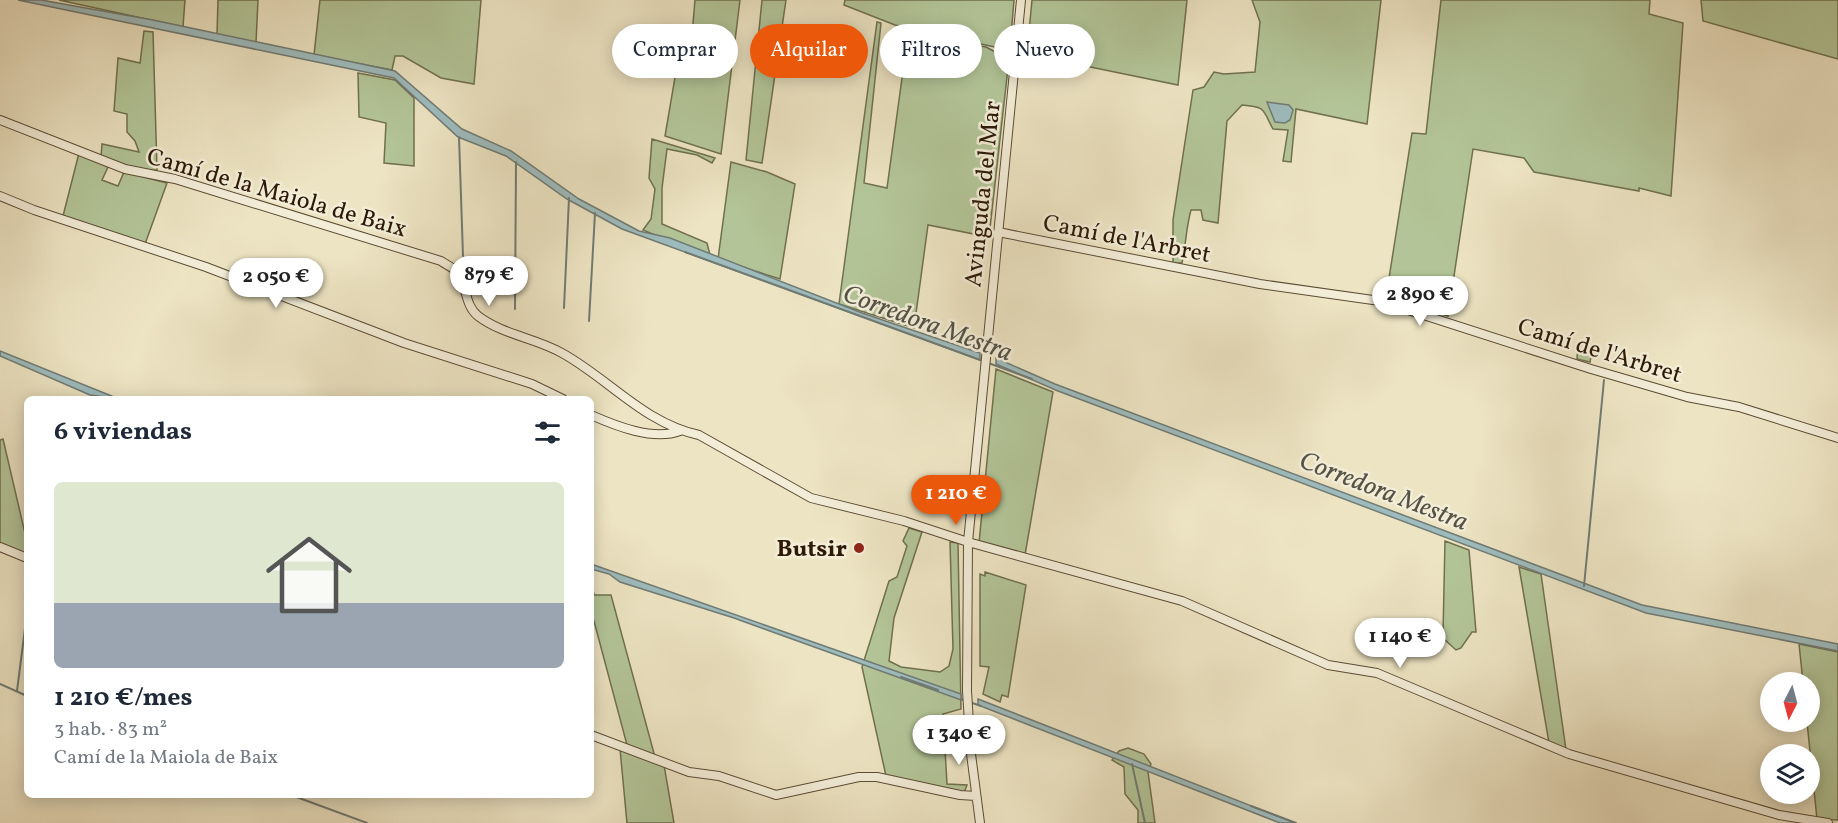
<!DOCTYPE html>
<html lang="es">
<meta charset="utf-8">
<style>
:root{--surface:#fff;--page:#f2f2f3;--text:#1f2937;--muted:#747a83;--accent:#ea580c}
body{margin:0;font-family:Vollkorn,serif;background:var(--page);color:var(--text);height:100vh;display:flex;flex-direction:column;font-size:22px;white-space:nowrap}
*{box-sizing:border-box;margin:0}
p{font-size:20px;color:var(--muted)}
.icon{flex:none;width:33px;height:33px;fill:none;stroke:currentColor;stroke-width:2;stroke-linecap:round;stroke-linejoin:round}
.map{position:relative;flex:1;overflow:hidden}
.drawer{position:absolute;left:24px;top:396px;width:570px;height:402px;display:flex;flex-direction:column;background:var(--surface);border-radius:9px;box-shadow:0 3px 15px #0003}
.drawer>*{flex:none}
.guide{position:absolute;left:612px;top:24px;width:570px;height:54px;display:flex;gap:12px}
.needle{width:39px;rotate:186deg}
.fabs{position:absolute;left:1760px;top:672px;display:grid;gap:12px}
.fabs a{display:grid;place-items:center;width:60px;height:60px;border-radius:50%;background:var(--surface);box-shadow:0 3px 15px #0003;font-size:30px}
.price{position:absolute;translate:-50% -51px;padding:0 14px;border-radius:21px;background:#fff;color:#222;font-size:20px;line-height:39px;filter:drop-shadow(0 2px 3px #0008)}
.price::after{content:'';position:absolute;left:50%;top:36px;width:18px;height:14px;margin-left:-9px;background:inherit;clip-path:polygon(0 0,100% 0,50% 100%)}
.price.current{background:var(--accent);color:#fff}
ul{padding:0;list-style:none}
li{display:grid;align-content:center;gap:12px;height:318px;padding:0 30px}
li span{display:grid;place-items:center;height:186px;border-radius:9px;color:#555}
li>.icon{margin-inline-start:auto}
span .icon{width:108px;height:108px;fill:#fffc;stroke-width:1}
li b{font-size:26px}
h2{display:flex;justify-content:space-between;align-items:center;height:72px;padding:0 30px;font-size:26px}
.pill{padding:0 21px;border-radius:27px;background:var(--surface);box-shadow:0 3px 15px #0003;font-size:21px;line-height:54px}
.pill.current{background:var(--accent);color:#fff}
.map>svg:first-child{display:block}
.green{fill:#b3c598;stroke:#70704f;stroke-width:1.5}
.water{fill:#9ebcbe;stroke:#707b74;stroke-width:1.5}
.lines{fill:none;stroke-linecap:round;stroke-linejoin:round}
.stream{stroke:#707b74;stroke-width:2}
.minor-casing{stroke:#5c4c35;stroke-width:10}
.minor{stroke:#f3edd8;stroke-width:8}
.poi-dot{fill:#8f2418;stroke:#f3edd8;stroke-width:2}
.labels{text-anchor:middle;stroke-width:5;stroke-linejoin:round;paint-order:stroke}
.street-label{font-size:24px;fill:#2c1a06;stroke:#f3edd8}
.poi-label{font-size:24px;font-weight:bold;fill:#2c1a06;stroke:#f3edd8;text-anchor:end}
.water-label{font-size:26px;font-style:italic;fill:#545346;stroke:#f3edd8}
</style>
<div class="map">
<svg width="1838" height="823" viewBox="0 0 1838 823">
<rect width="100%" height="100%" fill="#ede4c3"/>
<filter id="stains"><feTurbulence type="fractalNoise" baseFrequency=".00333" numOctaves="4"/><feColorMatrix values="0 0 0 0 .2 0 0 0 0 .09 0 0 0 0 .02 0 0 0 .5 -.17"/></filter>
<radialGradient id="worn" r=".72"><stop offset=".6" stop-color="#630" stop-opacity="0"/><stop offset="1" stop-color="#630" stop-opacity=".3"/></radialGradient>
<path class="green" d="M59 0H185L183 27Z
M218 0H258L256 43 217 34Z
M320 0H481L474 84 441 78 403 56H395L392 70 314 55Z
M695 0H740L721 154 665 136 680 48 691 47Z
M762 0H786L762 163 746 160Z
M845 0H1014L1010 48H999L895 25 844 5Z
M1032 0H1187L1178 85 1027 54Z
M1252 0H1381L1367 124 1296 109 1291 162 1283 161 1288 130 1273 129C1262 109 1267 107 1242 105L1227 121 1218 223 1203 220 1201 210H1191C1186 228 1186 244 1182 263H1173V220L1193 90 1204 87 1214 72 1224 74 1255 72 1260 22Z
M1441 0H1650L1649 14 1683 23 1671 196 1639 188V191L1534 172 1524 158 1473 149 1448 316 1386 297 1412 133 1426 134Z
M1701 0H1838V59L1703 21Z
M877 22 881 23 864 183 887 188 908 34 986 47 1009 59 989 237 928 225 914 328 839 304Z
M144 31 153 32 157 170 133 171 101 157 102 144 139 152 135 141 127 132V114L114 111 118 58 140 63Z
M358 73 395 80 414 98V166L384 163 386 123 359 117Z
M652 139 715 158 712 163 697 155 667 149 662 188V224L707 243 710 255 695 252 643 230 651 219 655 189 649 178Z
M79 153 109 165 102 180 118 186 124 172 167 183 145 244 63 216Z
M731 162 767 172 795 184 780 279 718 259Z
M1578 344 1593 346 1590 362 1577 359Z
M996 369 1053 392 1025 555 979 543Z
M3 439 27 542V555L0 545V440Z
M909 528 922 532 894 618 889 661 901 667 940 672 949 666 953 649 950 542 958 543 961 709 943 714 947 784 967 785 964 793 886 776 862 667 889 581 897 577 907 546 903 541Z
M1445 541 1469 550 1476 632H1472L1461 648 1456 650 1445 640 1413 637 1405 646 1398 644 1397 632 1443 634Z
M1519 567 1541 574 1566 750 1549 743Z
M985 572 1026 585 1008 697 1002 695 1000 702 983 694 989 667 980 666V574L985 576Z
M591 579 594 595H611L655 757 627 745 591 610Z
M1799 644 1838 652V820L1817 819 1807 722H1809V682H1803Z
M1128 748 1144 754 1151 764 1148 772 1155 823H1138V810L1125 794 1124 767 1112 760 1119 751Z
M620 749 664 765 674 823H627Z"/>
<path class="water" d="M18 0H41L153 20 395 71 462 129 511 151 579 199 639 231 670 238 862 313 980 353V360L622 229 567 199 506 156 458 137 394 78Z
M1267 102 1289 105 1293 110 1290 120 1285 123 1275 122Z
M0 351 119 399 90 395 0 356Z
M996 358 1055 384 1642 605 1838 644V651L1646 613 1058 391 996 364Z
M591 564 961 694V700L734 618 620 582 609 574 591 569Z
M978 699 1295 823H1280L978 705Z"/>
<g class="lines">
<path class="stream" d="M459 137 463 256
M685 252 1032 379
M564 308 569 198
M515 309 516 162
M589 321 595 213
M1584 586 1604 380
M901 677 938 690
M0 684 27 696
M17 691 27 613
M961 699 981 706
M1132 764 1145 823
M291 795 367 823
M1251 806 1296 823"/>
<defs>
<path id="minor" d="M0 120 125 169 175 179 441 261C445 264 452 267 456 271 467 283 464 305 478 316 503 335 536 338 562 353 609 379 644 423 699 435L811 498 904 521 968 542 1182 601 1328 665 1377 673 1569 754 1779 815 1828 823
M0 196 34 210 206 267 404 343 532 384 563 399
M998 232 1260 284 1380 301 1591 369 1687 397 1739 407 1838 438
M591 415C616 426 653 441 680 431
M0 547 27 558
M591 735 689 772 719 776 776 795 859 777H877L960 795 976 796
M980 823 971 754 967 691 968 542 1021 0"/>
</defs>
<use href="#minor" class="minor-casing"/>
<use href="#minor" class="minor"/>
</g>
<circle class="poi-dot" cx="859" cy="548" r="6"/>
<g class="labels">
<g class="street-label">
<text transform="translate(277 192) rotate(16)" y="8">Camí de la Maiola de Baix</text>
<text transform="translate(982 194) rotate(-84)" y="8">Avinguda del Mar</text>
<text transform="translate(1127 238) rotate(11)" y="8">Camí de l'Arbret</text>
<text transform="translate(1600 350) rotate(17)" y="8">Camí de l'Arbret</text>
</g>
<g class="poi-label">
<text x="847" y="556">Butsir</text>
</g>
<g class="water-label">
<text transform="translate(928 322) rotate(20)" y="9">Corredora Mestra</text>
<text transform="translate(1384 490) rotate(21)" y="9">Corredora Mestra</text>
</g>
</g>
<rect width="100%" height="100%" filter="url(#stains)"/>
<rect width="100%" height="100%" fill="url(#worn)"/>
</svg>
<div class="fabs">
<a><svg class="needle" viewBox="-14 -14 28 28"><path d="M0-13l5 13h-10z" fill="#e53935"/><path d="M0 13l5-13h-10z" fill="#747a83"/></svg></a>
<a><svg class="icon" aria-label="layers" viewBox="0 0 24 24"><path d="M12 4l9 5-9 5-9-5zM3 14l9 5 9-5"/></svg></a>
</div>
<b class="price" style="left:489px;top:307px">879 €</b>
<b class="price" style="left:276px;top:309px">2 050 €</b>
<b class="price" style="left:1420px;top:327px">2 890 €</b>
<b class="price current" style="left:956px;top:526px">1 210 €</b>
<b class="price" style="left:1400px;top:669px">1 140 €</b>
<b class="price" style="left:959px;top:766px">1 340 €</b>
<div class="guide">
<a class="pill">Comprar</a>
<a class="pill current">Alquilar</a>
<a class="pill">Filtros</a>
<a class="pill">Nuevo</a>
</div>
<section class="drawer">
<h2>6 viviendas<svg class="icon" aria-label="filters" viewBox="0 0 24 24"><path d="M4 7h16M4 17h16"/><circle cx="9" cy="7" r="2"/><circle cx="15" cy="17" r="2"/></svg></h2>
<ul>
<li><span style="background:linear-gradient(#dfe7d0 65%,#9aa5b1 0)"><svg class="icon" aria-label="home" viewBox="0 0 24 24"><path d="M3 11l9-7 9 7M6 9v11h12V9"/></svg></span><div><b>1 210 €/mes</b><p>3 hab. · 83 m²</p><p>Camí de la Maiola de Baix</p></div></li>
</ul>
</section>
</div>
